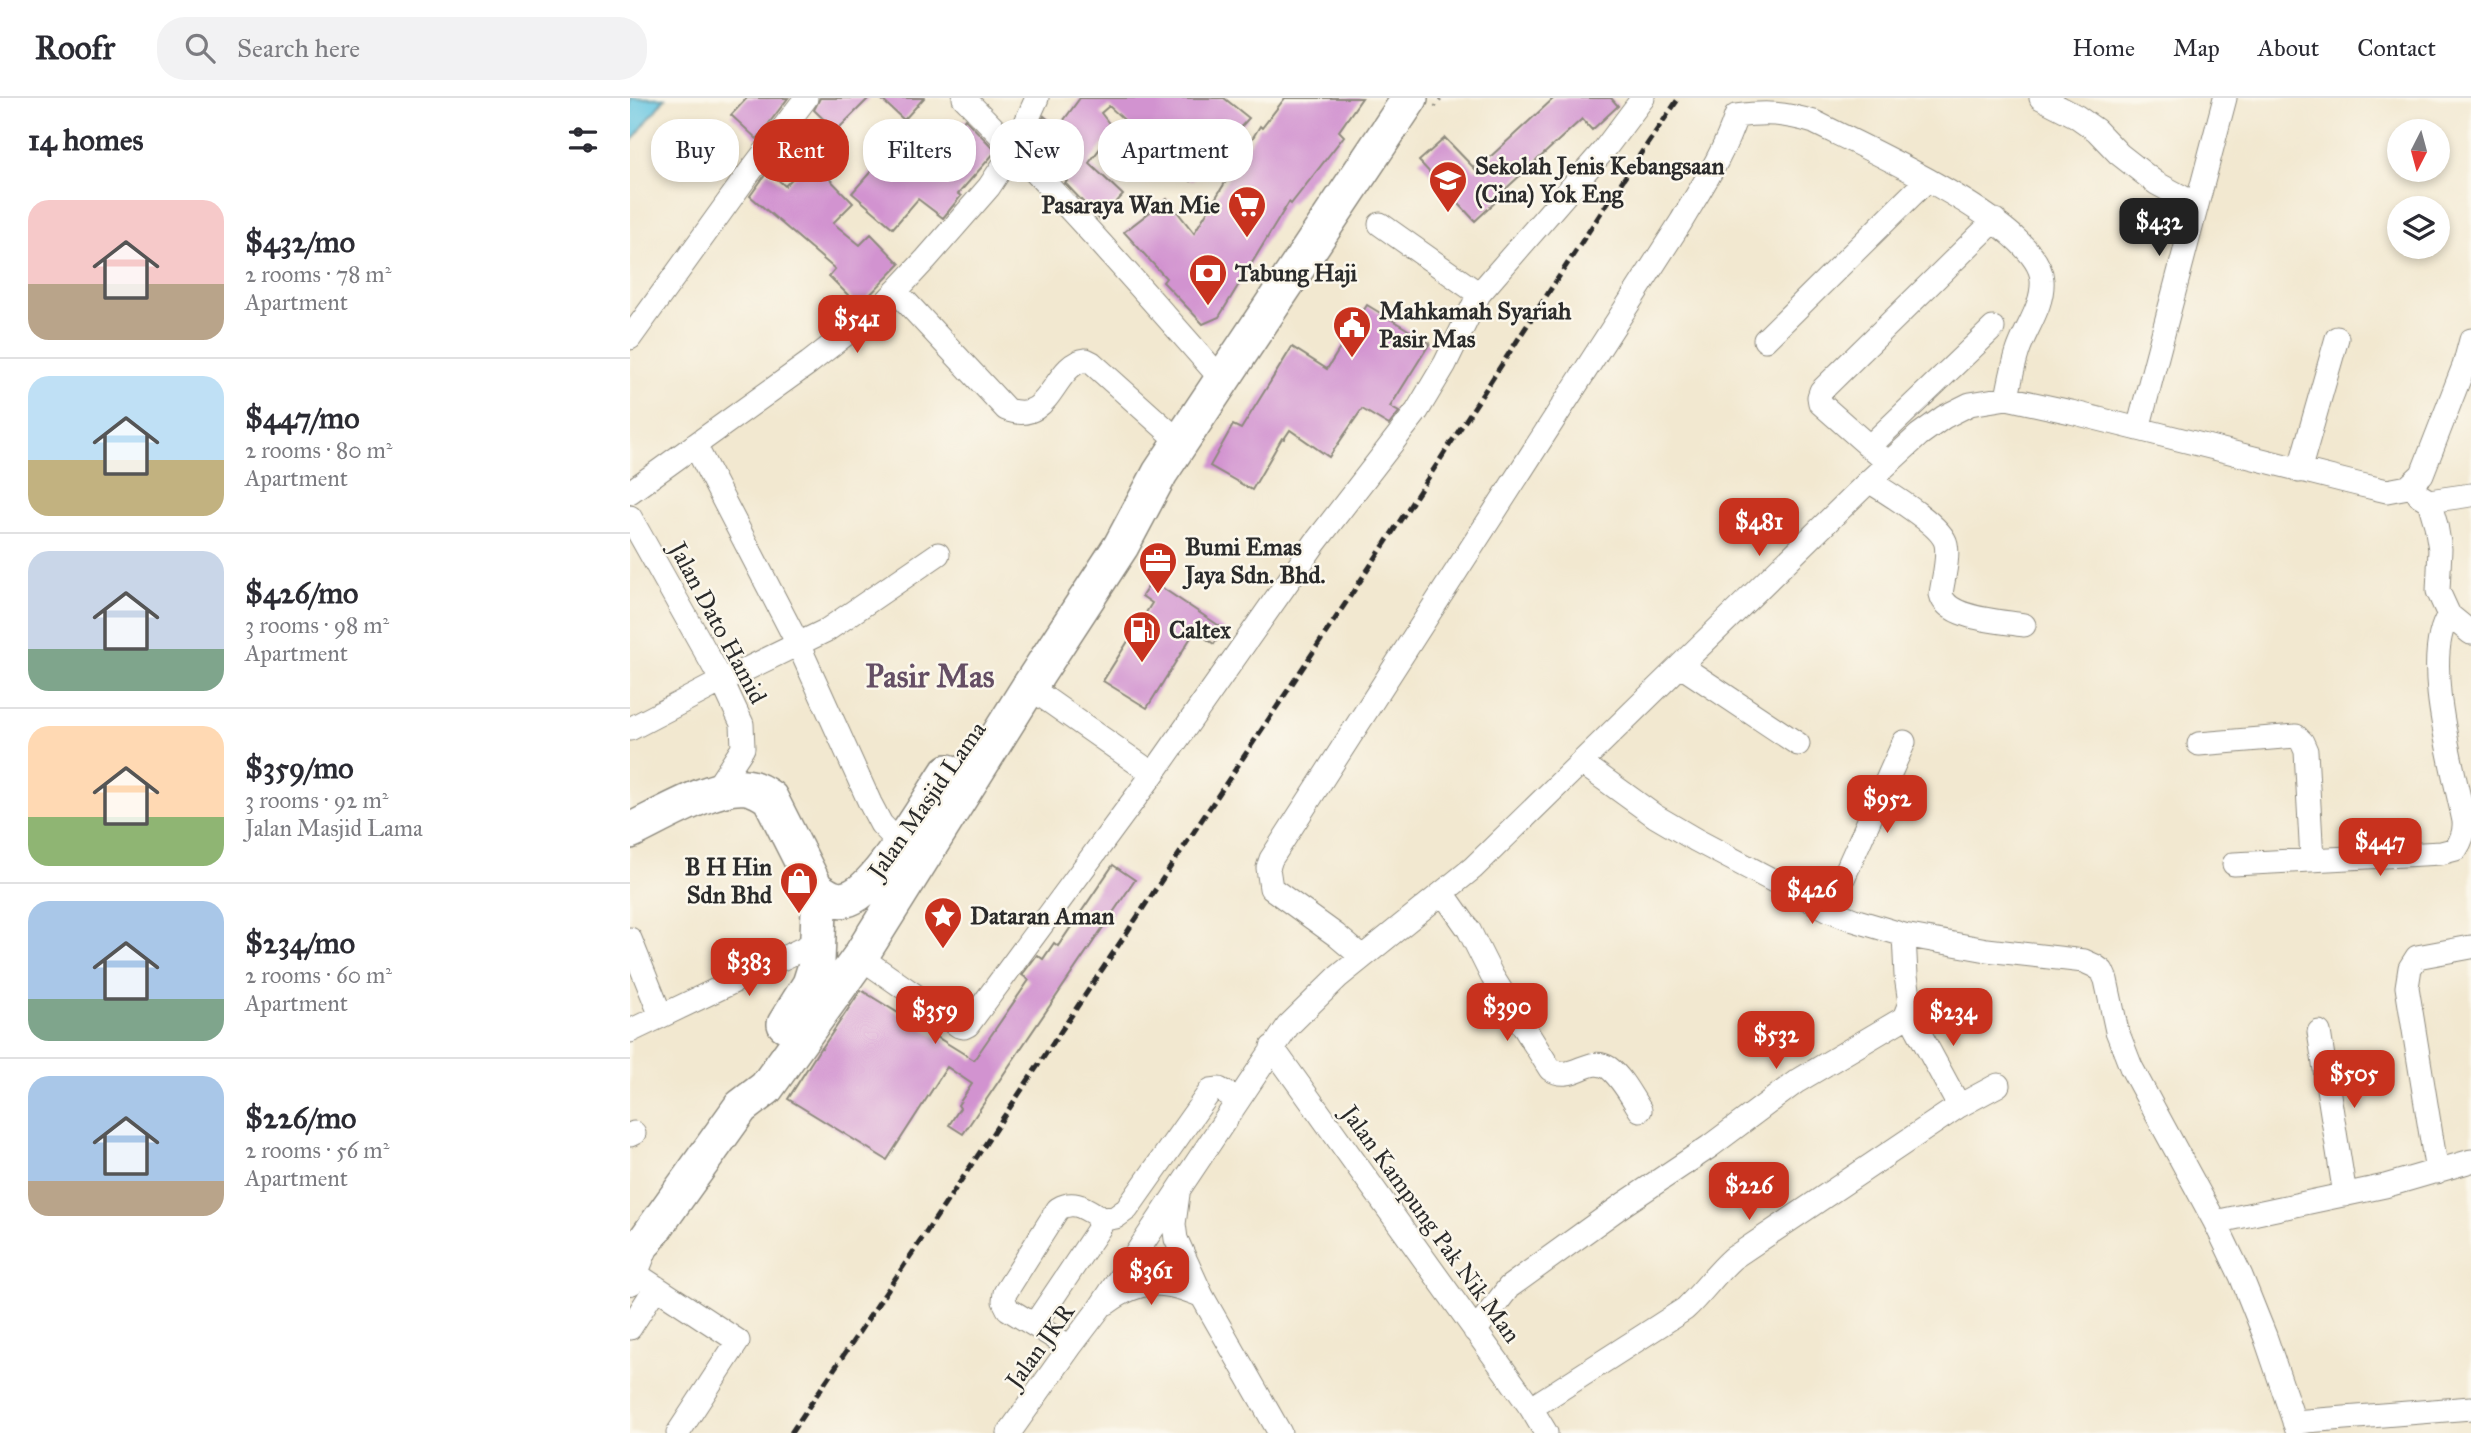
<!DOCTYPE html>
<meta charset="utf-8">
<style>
:root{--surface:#fff;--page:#f2f2f3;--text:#2b2b33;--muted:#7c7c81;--line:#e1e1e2;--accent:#c8321e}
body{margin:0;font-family:"IM FELL Great Primer",serif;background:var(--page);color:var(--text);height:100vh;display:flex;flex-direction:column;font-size:26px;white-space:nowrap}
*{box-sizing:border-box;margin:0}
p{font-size:23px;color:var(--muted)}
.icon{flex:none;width:38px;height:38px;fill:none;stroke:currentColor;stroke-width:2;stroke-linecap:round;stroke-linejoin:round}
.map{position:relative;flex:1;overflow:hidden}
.drawer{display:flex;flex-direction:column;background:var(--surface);width:630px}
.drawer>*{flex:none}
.guide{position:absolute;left:21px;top:21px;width:665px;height:63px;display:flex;gap:14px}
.needle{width:46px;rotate:186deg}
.fabs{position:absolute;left:1757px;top:21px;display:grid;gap:14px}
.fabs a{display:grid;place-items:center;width:63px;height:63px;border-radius:50%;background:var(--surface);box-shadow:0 4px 10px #0003;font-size:35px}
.price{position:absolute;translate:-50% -60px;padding:0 16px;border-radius:14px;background:var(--accent);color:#fff;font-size:23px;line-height:46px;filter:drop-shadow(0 2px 4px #0008)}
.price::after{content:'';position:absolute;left:50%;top:42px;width:21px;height:16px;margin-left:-10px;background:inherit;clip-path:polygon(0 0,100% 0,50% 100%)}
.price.active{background:#222;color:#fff}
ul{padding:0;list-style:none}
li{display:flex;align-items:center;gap:21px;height:175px;padding:0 28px}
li+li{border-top:2px solid var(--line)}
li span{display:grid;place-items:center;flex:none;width:196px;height:140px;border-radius:21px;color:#555}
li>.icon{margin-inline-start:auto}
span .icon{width:84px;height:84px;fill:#fffc;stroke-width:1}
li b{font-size:30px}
h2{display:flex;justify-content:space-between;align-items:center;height:84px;padding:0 28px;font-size:30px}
.tag{padding:0 24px;border-radius:28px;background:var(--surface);box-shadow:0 4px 10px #0003;font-size:24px;line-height:63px}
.tag.active{background:var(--accent);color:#fff}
header{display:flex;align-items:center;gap:42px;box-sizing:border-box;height:98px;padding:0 35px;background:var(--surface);border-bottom:2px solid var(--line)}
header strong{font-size:33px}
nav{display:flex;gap:38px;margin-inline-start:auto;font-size:24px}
.search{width:490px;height:63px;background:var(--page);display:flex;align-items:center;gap:18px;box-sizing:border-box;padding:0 24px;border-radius:28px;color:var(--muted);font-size:26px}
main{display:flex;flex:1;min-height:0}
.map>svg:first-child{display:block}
.water{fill:#63c5e1;stroke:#477886;stroke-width:2}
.building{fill:#d293d0}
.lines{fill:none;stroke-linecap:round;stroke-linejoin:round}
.minor-casing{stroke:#8e8a7e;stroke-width:25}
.major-casing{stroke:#8e8a7e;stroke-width:32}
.highway-casing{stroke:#8e8a7e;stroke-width:38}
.path{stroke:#8e8a7e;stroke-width:3.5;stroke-dasharray:2 5;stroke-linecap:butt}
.minor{stroke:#fff;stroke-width:23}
.major{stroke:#fff;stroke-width:30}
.highway{stroke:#fff;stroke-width:35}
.rail{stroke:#2b2b2b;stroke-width:5;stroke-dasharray:10 5;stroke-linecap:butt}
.labels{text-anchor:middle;stroke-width:5;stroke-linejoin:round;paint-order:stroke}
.poi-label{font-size:24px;font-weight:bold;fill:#2b2b2b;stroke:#fbf7ec;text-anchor:start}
.street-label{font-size:24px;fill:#2b2b2b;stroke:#fbf7ec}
.district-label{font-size:32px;font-weight:bold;fill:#654f65;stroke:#fbf7ec}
</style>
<header>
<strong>Roofr</strong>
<div class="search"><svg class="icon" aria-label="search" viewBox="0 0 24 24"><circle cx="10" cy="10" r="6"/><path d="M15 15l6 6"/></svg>Search here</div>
<nav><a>Home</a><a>Map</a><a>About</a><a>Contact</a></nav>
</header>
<main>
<section class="drawer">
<h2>14 homes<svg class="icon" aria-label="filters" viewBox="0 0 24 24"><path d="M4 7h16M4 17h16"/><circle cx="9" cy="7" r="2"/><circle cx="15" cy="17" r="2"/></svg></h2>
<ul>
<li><span style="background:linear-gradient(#f6c9c9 60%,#b9a48a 0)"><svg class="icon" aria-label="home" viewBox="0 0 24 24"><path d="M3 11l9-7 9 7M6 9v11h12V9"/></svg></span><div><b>$432/mo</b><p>2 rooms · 78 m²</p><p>Apartment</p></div></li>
<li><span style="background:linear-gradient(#bfe0f5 60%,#c2b280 0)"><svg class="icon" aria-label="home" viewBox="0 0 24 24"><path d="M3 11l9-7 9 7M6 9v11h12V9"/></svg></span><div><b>$447/mo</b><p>2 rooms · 80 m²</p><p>Apartment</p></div></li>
<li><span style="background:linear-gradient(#c9d6e8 70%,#7fa58c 0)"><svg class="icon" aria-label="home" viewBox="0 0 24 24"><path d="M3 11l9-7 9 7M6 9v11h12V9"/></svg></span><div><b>$426/mo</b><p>3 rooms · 98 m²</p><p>Apartment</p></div></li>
<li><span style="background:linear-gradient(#ffd9b3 65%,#8fb573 0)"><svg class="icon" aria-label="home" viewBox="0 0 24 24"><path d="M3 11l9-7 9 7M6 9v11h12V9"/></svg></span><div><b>$359/mo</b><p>3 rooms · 92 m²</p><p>Jalan Masjid Lama</p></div></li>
<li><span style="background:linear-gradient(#a9c7e8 70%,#7fa58c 0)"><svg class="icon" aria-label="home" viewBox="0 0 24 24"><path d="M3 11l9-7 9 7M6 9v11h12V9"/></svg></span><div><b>$234/mo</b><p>2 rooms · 60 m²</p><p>Apartment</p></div></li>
<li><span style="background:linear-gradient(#a9c7e8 75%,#b9a48a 0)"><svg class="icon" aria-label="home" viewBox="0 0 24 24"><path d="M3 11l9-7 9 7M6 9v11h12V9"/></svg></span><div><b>$226/mo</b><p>2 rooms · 56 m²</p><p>Apartment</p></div></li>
</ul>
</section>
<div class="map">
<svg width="1841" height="1335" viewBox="0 0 1841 1335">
<rect width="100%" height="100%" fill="#fbf7ec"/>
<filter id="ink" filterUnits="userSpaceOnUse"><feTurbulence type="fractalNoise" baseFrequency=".0143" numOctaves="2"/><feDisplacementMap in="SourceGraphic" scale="14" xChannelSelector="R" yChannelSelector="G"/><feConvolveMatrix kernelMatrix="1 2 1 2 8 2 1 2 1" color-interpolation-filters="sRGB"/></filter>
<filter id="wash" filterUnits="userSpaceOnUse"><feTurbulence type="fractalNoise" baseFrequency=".00686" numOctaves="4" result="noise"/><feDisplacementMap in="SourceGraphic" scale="28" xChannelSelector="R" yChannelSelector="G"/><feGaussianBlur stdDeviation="1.57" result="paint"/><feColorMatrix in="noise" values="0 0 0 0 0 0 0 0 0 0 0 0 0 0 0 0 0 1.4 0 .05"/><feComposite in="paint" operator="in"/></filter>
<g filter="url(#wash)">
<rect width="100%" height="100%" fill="#f2e8d0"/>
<path class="water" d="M0 0H35L0 45Z"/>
<g id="blocks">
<path class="building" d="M117 0H158L127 41 101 17Z
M190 0H239L206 33 184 12Z
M250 0H294L274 22Z
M450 0H594L619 20 561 83 479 8 471 15 484 32 459 65 493 97 470 122 435 85 437 83 400 49 414 18 428 30Z
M655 0H732L709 33 714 38 661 106 659 104 589 219 573 226 533 184 536 180 494 134 537 101 564 135 630 28 632 30Z
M924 0H981L988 8 962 32 952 21 869 97 871 99 845 123 789 63 815 40 846 72Z
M335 21 366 53 328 96 331 98 313 120 288 101 263 130 222 95 243 71 247 75 273 36 304 57Z
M181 62 223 105 203 125 230 147 241 136 270 166 229 208 199 178 205 171 120 98 138 73 155 88Z
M737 207 800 245 760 309 769 314 759 327 732 311 699 359 660 332 654 341 652 340 622 392 580 368 603 327 611 331 662 249 697 271Z
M522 483 594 531 584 546 565 533 517 610 473 583 522 505 512 498Z
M483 767 505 782 333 1036 319 1027 330 1010 328 1007 342 986 317 969 257 1062 158 1001 191 949 192 950 231 892 344 962 399 882 392 877 407 857 413 861 424 845 428 848Z"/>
</g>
</g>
<g filter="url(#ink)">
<use href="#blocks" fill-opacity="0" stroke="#8e8a7e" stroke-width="2"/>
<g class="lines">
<defs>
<path id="minor" d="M334 0C424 91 508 186 592 282
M1411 0 1446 18 1466 32 1489 56 1526 85 1565 106
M750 126 849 196
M266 193 376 311C421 330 423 265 456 262L462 265 550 344
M0 240 119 75 176 0
M1135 242 1297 82
M1508 331 1595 0
M65 347 168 546 240 705 251 726 271 747
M1239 349 1363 230
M1258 365 1190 305 1189 299 1191 293 1365 122
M1669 373 1707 240
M1239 383C1256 394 1312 427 1316 446 1319 460 1313 481 1311 496 1316 521 1371 523 1394 527
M0 394 179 265 253 207 296 161 359 89 384 51 407 0
M1789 397 1799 403 1841 397
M0 419 92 583 112 626 113 650 84 694
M1819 517 1841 535
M1051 568 1168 646
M0 631 92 583 197 532 308 456
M1569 646 1666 638 1672 644 1676 653 1682 762
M952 665 1025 718 1066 742 1199 812 1224 822 1274 837 1357 852 1454 863 1465 868 1472 873 1476 882 1487 933 1501 969 1585 1124 1611 1178 1635 1238 1668 1335
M523 676 685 445 787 313 815 266 849 196 974 52 1013 0
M1604 766 1811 755 1826 751C1832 742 1835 734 1834 723 1824 672 1790 559 1819 517L1808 493 1810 451 1806 427 1799 403
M813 795 839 832 862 878 920 971C943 986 958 956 979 970 992 980 1001 998 1010 1012
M1199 812 1274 644
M0 841 31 918
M230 859 329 928 334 929 338 927 523 676 399 589
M732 859 706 837 641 790 638 770 641 761 1051 124C1071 90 1094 56 1106 18 1136 14 1154 15 1184 24 1231 48 1410 127 1412 182 1414 207 1395 231 1388 253 1383 268 1380 284 1377 300
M1278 914 1329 1008
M0 933 189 843
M1689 934 1715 1097
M642 949 901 1310 916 1335
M0 1037 4 1035
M1807 1074 1777 889 1780 870 1787 859 1841 849
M548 1096 544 1126 546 1141 572 1198 650 1335
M469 1122 486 1119 497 1111 581 992 589 991 607 1001
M1585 1124 1755 1088 1841 1063
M3 1174 108 1243 48 1335
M477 1205C511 1180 534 1182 572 1198
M405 1226 470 1129 466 1117C453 1109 443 1102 428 1111L375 1195 374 1203 378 1211 440 1249
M0 1230 26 1189
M845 1233 879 1189 994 1106 1079 1049 1166 984 1274 920 1280 905 1276 878 1274 837
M901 1310 1055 1211C1072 1195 1085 1176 1103 1160L1329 1008 1368 987
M1664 1324 1841 1310
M379 1335 440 1249 469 1211 658 928 708 879 843 770 1239 383 1289 337 1314 319 1340 306 1377 300 1441 314 1727 386 1757 393 1778 389 1792 376 1834 268 1841 242"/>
<path id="major" d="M0 1182 16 1142"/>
<path id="highway" d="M0 733C28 720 86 685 116 689 125 690 133 695 140 700L186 791 189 812 187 864 180 886 155 926
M186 791C196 797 204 804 216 801 247 795 299 702 318 674
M0 1157 16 1142 111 1009 136 990 230 859 399 589 491 448 530 375 780 0"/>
</defs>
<use href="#minor" class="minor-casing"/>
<use href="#major" class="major-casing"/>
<use href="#highway" class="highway-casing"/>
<path class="path" d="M805 9 812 0"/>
<use href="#minor" class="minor"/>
<use href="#major" class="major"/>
<use href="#highway" class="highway"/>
<path class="rail" d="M161 1335C361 1039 559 742 756 444 854 296 948 145 1049 0"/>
</g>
</g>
<defs>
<symbol id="school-pin" viewBox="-11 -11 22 30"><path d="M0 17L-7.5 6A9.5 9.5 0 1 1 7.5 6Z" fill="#c8321e" stroke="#fbf7ec"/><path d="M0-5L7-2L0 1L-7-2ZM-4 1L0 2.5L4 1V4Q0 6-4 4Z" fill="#fff"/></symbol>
<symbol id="supermarket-pin" viewBox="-11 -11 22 30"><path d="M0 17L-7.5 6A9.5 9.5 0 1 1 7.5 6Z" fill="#c8321e" stroke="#fbf7ec"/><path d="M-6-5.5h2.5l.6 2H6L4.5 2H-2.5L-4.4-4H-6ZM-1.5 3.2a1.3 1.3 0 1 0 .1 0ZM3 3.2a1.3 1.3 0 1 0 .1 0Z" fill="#fff"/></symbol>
<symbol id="bank-pin" viewBox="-11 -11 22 30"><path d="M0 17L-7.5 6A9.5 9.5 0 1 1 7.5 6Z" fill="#c8321e" stroke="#fbf7ec"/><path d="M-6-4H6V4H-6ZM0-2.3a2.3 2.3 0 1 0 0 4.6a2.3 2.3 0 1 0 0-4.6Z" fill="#fff"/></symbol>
<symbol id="civic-pin" viewBox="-11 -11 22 30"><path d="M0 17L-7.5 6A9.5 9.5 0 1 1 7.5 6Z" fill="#c8321e" stroke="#fbf7ec"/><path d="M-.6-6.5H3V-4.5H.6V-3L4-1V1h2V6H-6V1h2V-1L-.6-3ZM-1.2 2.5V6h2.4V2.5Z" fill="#fff"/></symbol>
<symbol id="office-pin" viewBox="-11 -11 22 30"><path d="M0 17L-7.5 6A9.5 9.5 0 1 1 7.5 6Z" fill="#c8321e" stroke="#fbf7ec"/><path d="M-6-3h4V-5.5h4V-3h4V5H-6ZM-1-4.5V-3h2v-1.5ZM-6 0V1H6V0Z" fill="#fff"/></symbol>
<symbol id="fuel-pin" viewBox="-11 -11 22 30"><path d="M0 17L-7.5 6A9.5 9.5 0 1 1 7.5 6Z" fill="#c8321e" stroke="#fbf7ec"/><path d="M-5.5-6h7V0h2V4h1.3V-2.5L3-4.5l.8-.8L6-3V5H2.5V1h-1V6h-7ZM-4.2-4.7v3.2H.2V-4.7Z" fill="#fff"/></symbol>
<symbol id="shop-pin" viewBox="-11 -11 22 30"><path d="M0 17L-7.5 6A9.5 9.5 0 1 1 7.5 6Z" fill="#c8321e" stroke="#fbf7ec"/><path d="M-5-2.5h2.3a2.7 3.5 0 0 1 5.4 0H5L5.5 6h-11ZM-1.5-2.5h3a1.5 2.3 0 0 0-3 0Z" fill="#fff"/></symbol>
<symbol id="sight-pin" viewBox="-11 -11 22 30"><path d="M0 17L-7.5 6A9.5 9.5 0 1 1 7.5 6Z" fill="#c8321e" stroke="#fbf7ec"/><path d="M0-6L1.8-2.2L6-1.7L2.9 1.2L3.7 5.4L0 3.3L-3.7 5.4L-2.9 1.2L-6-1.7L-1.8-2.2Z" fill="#fff"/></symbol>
</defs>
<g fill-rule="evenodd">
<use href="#school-pin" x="796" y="60" width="44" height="60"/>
<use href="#supermarket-pin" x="595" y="85" width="44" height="60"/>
<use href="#bank-pin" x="556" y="153" width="44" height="60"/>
<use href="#civic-pin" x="700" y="205" width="44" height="60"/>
<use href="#office-pin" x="506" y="441" width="44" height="60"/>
<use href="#fuel-pin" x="490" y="510" width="44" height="60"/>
<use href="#shop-pin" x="147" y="761" width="44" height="60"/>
<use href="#sight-pin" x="291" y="796" width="44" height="60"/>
</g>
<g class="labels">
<g class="poi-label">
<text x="845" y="76">Sekolah Jenis Kebangsaan<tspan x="845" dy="28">(Cina) Yok Eng</tspan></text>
<text x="590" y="115" text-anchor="end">Pasaraya Wan Mie</text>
<text x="605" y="183">Tabung Haji</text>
<text x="749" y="221">Mahkamah Syariah<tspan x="749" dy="28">Pasir Mas</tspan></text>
<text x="555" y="457">Bumi Emas<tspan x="555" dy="28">Jaya Sdn. Bhd.</tspan></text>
<text x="539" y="540">Caltex</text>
<text x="142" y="777" text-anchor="end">B H Hin<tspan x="142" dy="28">Sdn Bhd</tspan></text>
<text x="340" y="826">Dataran Aman</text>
</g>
<g class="street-label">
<text transform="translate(88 525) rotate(62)" y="8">Jalan Dato Hamid</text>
<text transform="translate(297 702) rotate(-55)" y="8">Jalan Masjid Lama</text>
<text transform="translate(801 1126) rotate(54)" y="8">Jalan Kampung Pak Nik Man</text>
<text transform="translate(410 1248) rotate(-54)" y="8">Jalan JKR</text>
</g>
<g class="district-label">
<text x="300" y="589">Pasir Mas</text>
</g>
</g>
</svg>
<div class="fabs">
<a><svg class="needle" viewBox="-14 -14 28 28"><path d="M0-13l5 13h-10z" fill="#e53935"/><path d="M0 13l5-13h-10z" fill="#7c7c81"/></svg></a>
<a><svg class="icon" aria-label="layers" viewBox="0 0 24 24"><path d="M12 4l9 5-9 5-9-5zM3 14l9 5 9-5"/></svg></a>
</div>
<b class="price active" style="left:1529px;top:160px">$432</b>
<b class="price" style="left:227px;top:257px">$541</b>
<b class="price" style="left:1129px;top:460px">$481</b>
<b class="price" style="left:1257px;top:737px">$952</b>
<b class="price" style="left:1750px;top:780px">$447</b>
<b class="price" style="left:1182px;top:828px">$426</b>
<b class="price" style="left:119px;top:900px">$383</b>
<b class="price" style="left:877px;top:945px">$390</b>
<b class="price" style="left:305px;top:948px">$359</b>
<b class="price" style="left:1323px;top:950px">$234</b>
<b class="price" style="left:1146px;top:973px">$532</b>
<b class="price" style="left:1724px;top:1012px">$505</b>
<b class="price" style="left:1119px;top:1124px">$226</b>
<b class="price" style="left:521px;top:1209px">$361</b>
<div class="guide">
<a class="tag">Buy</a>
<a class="tag active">Rent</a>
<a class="tag">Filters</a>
<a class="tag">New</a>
<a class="tag">Apartment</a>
</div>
</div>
</main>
